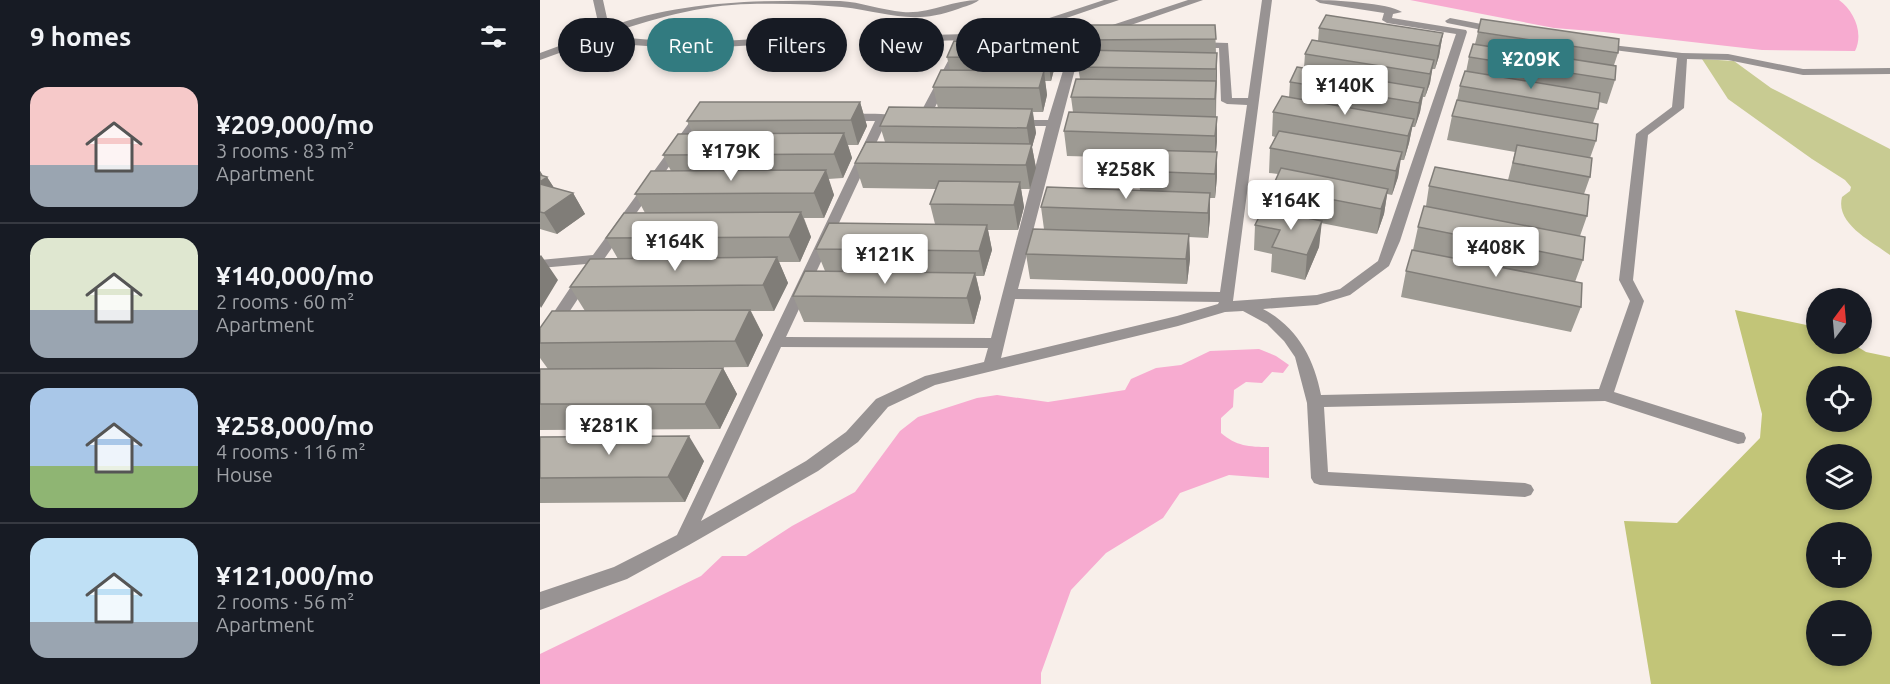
<!DOCTYPE html>
<meta charset="utf-8">
<style>
:root{--surface:#171b24;--page:#20242c;--text:#f1f3f6;--muted:#9ea1a6;--line:#363941;--accent:#327b80}
body{margin:0;font-family:Ubuntu,sans-serif;background:var(--page);color:var(--text);height:100vh;display:flex;flex-direction:column;font-size:22px;white-space:nowrap}
*{box-sizing:border-box;margin:0}
p{font-size:20px;color:var(--muted)}
.icon{flex:none;width:33px;height:33px;fill:none;stroke:currentColor;stroke-width:2;stroke-linecap:round;stroke-linejoin:round}
.map{position:relative;flex:1;overflow:hidden}
.panel{display:flex;flex-direction:column;background:var(--surface);width:540px}
.panel>*{flex:none}
.guide{position:absolute;left:18px;top:18px;width:570px;height:54px;display:flex;gap:12px}
.needle{width:39px;rotate:16deg}
.tools{position:absolute;left:1266px;top:288px;display:grid;gap:12px}
.tools a{display:grid;place-items:center;width:66px;height:66px;border-radius:50%;background:var(--surface);box-shadow:0 3px 9px #0003;font-size:30px}
.price{position:absolute;translate:-50% -51px;padding:0 14px;border-radius:6px;background:#fff;color:#222;font-size:20px;line-height:39px;filter:drop-shadow(0 2px 3px #0008)}
.price::after{content:'';position:absolute;left:50%;top:36px;width:18px;height:14px;margin-left:-9px;background:inherit;clip-path:polygon(0 0,100% 0,50% 100%)}
.price.selected{background:var(--accent);color:#fff}
ul{padding:0;list-style:none}
li{display:flex;align-items:center;gap:18px;height:150px;padding:0 30px}
li+li{border-top:2px solid var(--line)}
li span{display:grid;place-items:center;flex:none;width:168px;height:120px;border-radius:18px;color:#555}
li>.icon{margin-inline-start:auto}
span .icon{width:72px;height:72px;fill:#fffc;stroke-width:1}
li b{font-size:26px}
h2{display:flex;justify-content:space-between;align-items:center;height:72px;padding:0 30px;font-size:26px}
.chip{padding:0 21px;border-radius:27px;background:var(--surface);box-shadow:0 3px 9px #0003;font-size:21px;line-height:54px}
.chip.selected{background:var(--accent);color:#fff}
main{display:flex;flex:1;min-height:0}
.map>svg:first-child{display:block}
.green{fill:#c8cb92}
.forest{fill:#c2c578;fill-rule:evenodd}
.water{fill:#f7abd0}
.lines{fill:none;stroke-linecap:round;stroke-linejoin:round}
.minor{fill:#989393;fill-rule:evenodd}
.wall{fill:#9d9a93}
.shaded-wall{fill:#807d78}
.building{fill:#b7b3ab;stroke:#807d78;stroke-width:1.5}
</style>
<main>
<section class="panel">
<h2>9 homes<svg class="icon" aria-label="filters" viewBox="0 0 24 24"><path d="M4 7h16M4 17h16"/><circle cx="9" cy="7" r="2"/><circle cx="15" cy="17" r="2"/></svg></h2>
<ul>
<li><span style="background:linear-gradient(#f6c9c9 65%,#9aa5b1 0)"><svg class="icon" aria-label="home" viewBox="0 0 24 24"><path d="M3 11l9-7 9 7M6 9v11h12V9"/></svg></span><div><b>¥209,000/mo</b><p>3 rooms · 83 m²</p><p>Apartment</p></div></li>
<li><span style="background:linear-gradient(#dfe7d0 60%,#9aa5b1 0)"><svg class="icon" aria-label="home" viewBox="0 0 24 24"><path d="M3 11l9-7 9 7M6 9v11h12V9"/></svg></span><div><b>¥140,000/mo</b><p>2 rooms · 60 m²</p><p>Apartment</p></div></li>
<li><span style="background:linear-gradient(#a9c7e8 65%,#8fb573 0)"><svg class="icon" aria-label="home" viewBox="0 0 24 24"><path d="M3 11l9-7 9 7M6 9v11h12V9"/></svg></span><div><b>¥258,000/mo</b><p>4 rooms · 116 m²</p><p>House</p></div></li>
<li><span style="background:linear-gradient(#bfe0f5 70%,#9aa5b1 0)"><svg class="icon" aria-label="home" viewBox="0 0 24 24"><path d="M3 11l9-7 9 7M6 9v11h12V9"/></svg></span><div><b>¥121,000/mo</b><p>2 rooms · 56 m²</p><p>Apartment</p></div></li>
</ul>
</section>
<div class="map">
<svg width="1350" height="684" viewBox="0 0 1350 684">
<rect width="100%" height="100%" fill="#f8efea"/>
<path class="green" d="M1162 59 1194 61 1231 88 1350 149V255C1332 241 1295 224 1302 197L1310 191 1311 187 1305 180 1272 159 1188 99Z"/>
<path class="forest" d="M1195 310 1276 327V344H1313L1326 352 1350 357V684H1111L1084 521 1137 523 1220 438 1222 414ZM1276 376H1322V422H1276ZM1276 454H1322V500H1276ZM1276 532H1322V578H1276ZM1276 610H1322V656H1276Z"/>
<path class="water" d="M870 0H1299C1314 11 1324 33 1315 51L1222 50 1064 32 1014 28Z
M719 349 736 356 749 365 743 373 732 372 722 383 706 382 694 390 693 407 681 418V433C696 446 709 447 729 447V478L689 475 640 493 623 518 566 553 531 590 501 673V684H0V654L161 576 182 556H206L252 526 315 492 360 431 378 417 437 398 457 395 508 402 585 390 591 379 616 368 641 365 670 351Z"/>
<g class="lines">
<path class="minor" d="M53 0H63L69 27C142 0 222 0 300 1 321 2 341 10 363 12 391 14 412 0 439 0 433 5 425 6 418 9 372 26 347 12 302 7 272 4 240 3 210 4 161 5 110 19 64 36L149 43 247 37 285 38 290 41 285 44 247 43 149 49 64 43 55 40 0 60V53L60 31Z
M564 0H579L465 39 353 42 348 39 353 36 464 33Z
M648 0H663L542 42 478 289 680 292 707 105 687 104 681 101 679 48H656L651 45 656 42 688 43 692 98H708L722 0H732L693 301 777 295 800 289 838 261 916 34 847 23 842 20 844 13 780 3 775 0C794 0 849 3 862 12L853 14 852 18 926 30 927 32 860 241 849 266 810 295 777 305 723 309C757 327 774 358 781 395L1059 389 1090 301 1079 280 1096 134 1132 107 1137 58 1058 48 1054 47V43L1142 53 1188 54 1263 69 1350 68V74L1263 75 1188 60 1147 59 1144 108 1108 135 1093 280 1104 301 1074 392 1204 433 1206 438 1204 443 1198 444 1065 401 784 407 788 472 985 483 991 485 994 490 991 495 985 497 780 485 774 483 771 478 767 403 755 357 744 341 727 324 703 311 685 312 638 326 395 385 348 407 318 442 278 471 149 545 87 579 0 610V592L74 567 137 535 335 121H304L298 118 300 116C315 113 358 112 370 121L364 124 346 122 246 337 451 338 506 126H475L469 123 475 120H508L533 38ZM475 299 679 302 678 304 637 316 461 358ZM241 347 448 348 444 362 385 376 336 399 306 432 266 461 161 521Z
M910 18 957 27 962 30 957 33 907 23 905 21Z
M413 58H426L431 61 426 64H417L387 123 381 126 377 125 375 123 408 61Z
M166 115 170 116V120L161 121 62 262 5 349 0 350V333L46 264 0 268V260L53 255 154 116Z"/>
</g>
<path class="wall" d="M675 25 676 53H677L676 117 677 141 676 152 677 177 675 198H670V218L668 238 649 237 650 259 647 284 490 279 486 254 504 229 501 207 600 190 598 171 601 158 527 156 524 131 533 112 531 97 540 79 538 67 544 50 543 40Z
M779 28 903 33 899 56 895 69H892L890 83 885 97H883L880 112 875 127H872L869 143 864 160H860L858 177 852 195 847 194 844 214 837 234 781 223 779 247 765 280 731 272 732 254 714 250 715 225 731 211 732 188 738 174 729 173 730 148 735 137 732 136 733 112 749 98 750 82 764 68 765 54 778 41Z
M938 32 1078 53 1074 65 1075 80 1067 104 1059 102 1058 109 1053 123 1056 141 1050 158V177L1044 194 1047 216 1040 236 1043 260 1035 282 1041 307 1031 332 861 297 866 271 873 250 878 227 886 206 889 186 968 180 975 152 907 140 912 116 917 100 920 86 926 72 929 57 935 44Z
M512 42 515 66 511 81H505L507 95 503 112H493L496 133 492 147 496 168 490 189H481L484 207 478 230H448L452 250 444 276H436L441 298 434 324 264 322 253 296 285 271 276 249 395 224 390 204 396 189 323 188 315 163 345 142 340 126 398 108 393 87 410 70 407 57Z
M320 102 327 126 318 145H308L312 158 303 178 288 179 294 195 284 218H264L271 237 260 262H239L248 283 234 311H211L223 335 208 367 8 369 0 358V328L45 311 30 287 78 259 66 238 105 213 95 194 131 171 123 155 153 134 147 121Z
M0 171 3 176 7 177 14 188 33 193 45 214 17 234 0 229Z
M183 368 197 394 180 429 0 430V369Z
M0 437 164 461 145 502 0 503Z"/>
<path class="shaded-wall" d="M903 33 899 56 895 69 899 46Z
M512 42 515 66 511 81 508 58Z
M677 53V76L675 123 676 69Z
M894 60 890 83 885 97 890 74Z
M504 71 507 95 503 112 499 88Z
M884 88 880 112 875 127 879 103Z
M320 102 327 126 318 145 311 120Z
M492 109 496 133 492 147 496 168 490 189 486 165 490 149 487 128Z
M677 117V141L675 161V136Z
M874 119 869 143 864 160 868 136Z
M304 133 312 158 303 178 294 154Z
M677 152V177L675 198V174Z
M862 152 858 177 852 195 856 171Z
M286 170 294 195 284 218 274 193Z
M0 171 5 179 7 177 20 197 0 191Z
M480 182 484 207 478 230 474 205Z
M848 189 844 214 837 234 841 209Z
M33 193 45 214 17 234 4 213Z
M670 193V218L668 238V213Z
M261 212 271 237 260 262 249 237Z
M782 221 779 247 765 280 767 255Z
M447 225 452 250 444 276 439 251Z
M649 234 650 259 647 284 646 259Z
M1 255 18 280 1 308 0 306V256Z
M237 257 248 283 234 311 223 285Z
M435 273 441 298 434 324 427 298Z
M210 310 223 335 208 367 195 341Z
M183 368 197 394 180 429 165 404Z
M149 436 164 461 145 502 128 477Z"/>
<path class="building" d="M786 15 903 33 899 46 779 28Z
M941 19 1079 39 1078 53 938 32Z
M546 25H675L676 39 543 40Z
M772 40 894 60 890 74 765 54Z
M414 41 512 42 508 58 407 57Z
M933 44 1076 66 1075 80 929 57Z
M542 50 677 53 676 69 538 67Z
M757 67 884 88 879 103 750 82Z
M401 70 504 71 499 88 393 87Z
M925 71 1060 93 1058 109 920 86Z
M536 79 676 81 675 99 531 97Z
M742 96 874 119 868 136 733 112Z
M917 100 1058 124 1056 141 912 116Z
M160 102H320L311 120 147 121Z
M349 107 492 109 487 128 340 126Z
M529 112 677 117 675 136 524 131Z
M739 131 862 152 856 171 730 148Z
M304 133 294 154 123 155 138 134Z
M326 142 492 144 486 165 315 163Z
M977 145 1052 158 1050 177 973 163Z
M602 150 677 152 675 174 598 171Z
M895 167 1049 195 1047 216 889 186Z
M741 168 848 189 841 209 732 188Z
M286 170 274 193 95 194 111 171Z
M0 175 7 177 0 182Z
M399 181 480 182 474 205 390 204Z
M0 184 33 193 4 213 0 212Z
M507 187 670 193 668 213 501 207Z
M884 206 1045 237 1043 260 878 227Z
M723 209 782 221 767 255 732 247 740 230 715 225Z
M261 212 249 237 66 238 84 213Z
M289 223 447 225 439 251 276 249Z
M493 229 649 234 646 259 486 254Z
M872 250 1042 283 1041 307 866 271Z
M237 257 223 285 30 287 50 259Z
M265 271 435 273 427 298 253 296Z
M210 310 195 341 0 343V328L12 311Z
M183 368 165 404H0V369Z
M149 436 128 477 0 478V437Z"/>
</svg>
<div class="tools">
<a><svg class="needle" viewBox="-14 -14 28 28"><path d="M0-13l5 13h-10z" fill="#e53935"/><path d="M0 13l5-13h-10z" fill="#9ea1a6"/></svg></a>
<a><svg class="icon" aria-label="locate" viewBox="0 0 24 24"><circle cx="12" cy="12" r="6"/><path d="M12 2v4M12 18v4M2 12h4M18 12h4"/></svg></a>
<a><svg class="icon" aria-label="layers" viewBox="0 0 24 24"><path d="M12 4l9 5-9 5-9-5zM3 14l9 5 9-5"/></svg></a>
<a>+</a>
<a>−</a>
</div>
<b class="price selected" style="left:991px;top:90px">¥209K</b>
<b class="price" style="left:805px;top:116px">¥140K</b>
<b class="price" style="left:191px;top:182px">¥179K</b>
<b class="price" style="left:586px;top:200px">¥258K</b>
<b class="price" style="left:751px;top:231px">¥164K</b>
<b class="price" style="left:135px;top:272px">¥164K</b>
<b class="price" style="left:956px;top:278px">¥408K</b>
<b class="price" style="left:345px;top:285px">¥121K</b>
<b class="price" style="left:69px;top:456px">¥281K</b>
<div class="guide">
<a class="chip">Buy</a>
<a class="chip selected">Rent</a>
<a class="chip">Filters</a>
<a class="chip">New</a>
<a class="chip">Apartment</a>
</div>
</div>
</main>
